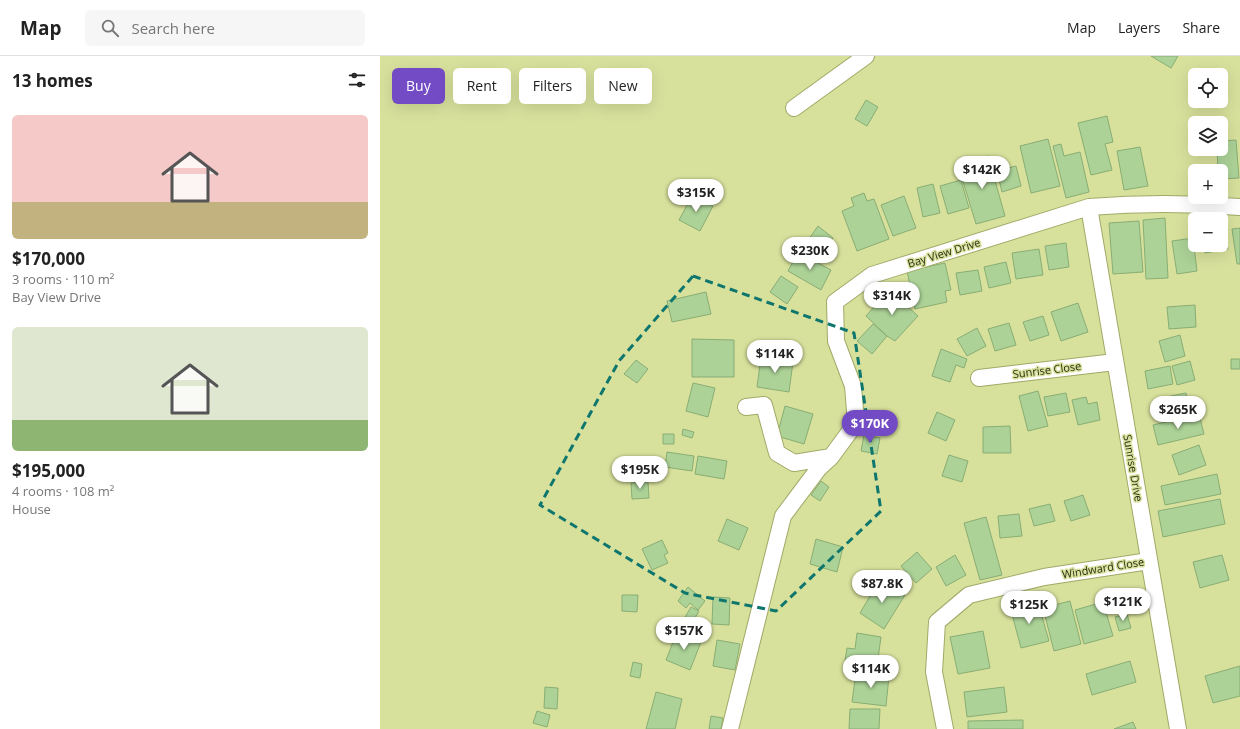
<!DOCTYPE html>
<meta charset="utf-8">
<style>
:root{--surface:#fff;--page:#f6f6f6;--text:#222;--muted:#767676;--line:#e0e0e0;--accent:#734bc4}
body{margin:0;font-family:"Open Sans",sans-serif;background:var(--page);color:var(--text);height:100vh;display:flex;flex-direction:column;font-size:15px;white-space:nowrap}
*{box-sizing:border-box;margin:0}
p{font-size:13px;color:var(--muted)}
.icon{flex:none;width:22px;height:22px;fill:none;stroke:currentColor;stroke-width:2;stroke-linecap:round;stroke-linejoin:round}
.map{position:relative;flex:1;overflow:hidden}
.panel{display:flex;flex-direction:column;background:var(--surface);width:380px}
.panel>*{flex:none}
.guide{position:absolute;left:12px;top:12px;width:380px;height:36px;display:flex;gap:8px}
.buttons{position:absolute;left:808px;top:12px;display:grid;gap:8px}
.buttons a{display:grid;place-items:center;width:40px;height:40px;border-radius:6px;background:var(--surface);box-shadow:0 4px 16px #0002;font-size:20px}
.price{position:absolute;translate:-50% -34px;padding:0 9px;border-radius:14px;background:#fff;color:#222;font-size:13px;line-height:26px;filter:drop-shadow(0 1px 2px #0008)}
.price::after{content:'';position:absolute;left:50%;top:24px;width:12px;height:9px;margin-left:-6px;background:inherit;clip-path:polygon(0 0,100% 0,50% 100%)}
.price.on{background:var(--accent);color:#fff}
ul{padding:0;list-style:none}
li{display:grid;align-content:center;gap:8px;height:212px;padding:0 12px}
li span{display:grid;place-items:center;height:124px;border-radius:6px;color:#555}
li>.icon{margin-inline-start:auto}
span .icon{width:72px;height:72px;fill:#fffc;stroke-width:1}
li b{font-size:17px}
h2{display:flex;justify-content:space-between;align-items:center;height:48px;padding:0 12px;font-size:17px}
.pill{padding:0 14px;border-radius:6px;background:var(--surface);box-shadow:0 4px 16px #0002;font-size:14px;line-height:36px}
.pill.on{background:var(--accent);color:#fff}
header{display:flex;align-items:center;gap:24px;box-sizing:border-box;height:56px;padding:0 20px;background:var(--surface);border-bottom:1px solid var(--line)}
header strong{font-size:19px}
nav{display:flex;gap:22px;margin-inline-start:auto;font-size:14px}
.search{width:280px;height:36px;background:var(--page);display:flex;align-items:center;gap:10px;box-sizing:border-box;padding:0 14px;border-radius:6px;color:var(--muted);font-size:15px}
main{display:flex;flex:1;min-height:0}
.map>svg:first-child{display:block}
.building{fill:#acd297;stroke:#89ad74}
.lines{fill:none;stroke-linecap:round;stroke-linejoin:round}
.minor-casing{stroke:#a1a967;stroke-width:18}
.minor{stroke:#fff;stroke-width:16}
.marked{fill:none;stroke:#0f766e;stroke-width:3;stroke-dasharray:8 5;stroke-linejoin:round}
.labels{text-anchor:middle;stroke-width:3;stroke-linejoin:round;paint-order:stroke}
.street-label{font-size:11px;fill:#2d3015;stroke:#d8e19c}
</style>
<header>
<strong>Map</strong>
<div class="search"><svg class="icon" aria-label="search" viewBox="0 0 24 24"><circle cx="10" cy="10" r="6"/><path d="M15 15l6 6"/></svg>Search here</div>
<nav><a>Map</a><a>Layers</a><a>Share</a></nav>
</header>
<main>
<section class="panel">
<h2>13 homes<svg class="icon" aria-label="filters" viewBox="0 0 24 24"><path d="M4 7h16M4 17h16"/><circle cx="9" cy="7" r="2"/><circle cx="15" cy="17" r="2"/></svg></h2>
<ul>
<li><span style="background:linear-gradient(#f6c9c9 70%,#c2b280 0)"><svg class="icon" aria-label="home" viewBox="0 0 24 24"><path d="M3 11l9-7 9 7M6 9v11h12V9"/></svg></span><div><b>$170,000</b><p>3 rooms · 110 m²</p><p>Bay View Drive</p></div></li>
<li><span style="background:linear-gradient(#dfe7d0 75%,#8fb573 0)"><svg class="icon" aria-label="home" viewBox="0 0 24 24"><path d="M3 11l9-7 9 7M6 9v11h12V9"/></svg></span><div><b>$195,000</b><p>4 rooms · 108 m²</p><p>House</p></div></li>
</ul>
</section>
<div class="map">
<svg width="860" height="673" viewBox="0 0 860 673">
<rect width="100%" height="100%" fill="#d8e19c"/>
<path class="building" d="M771 0H798L791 12Z
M486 44 498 51 487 70 475 63Z
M727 60 733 86 725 88 732 114 711 119 698 67Z
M668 83 680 130 651 137 640 90Z
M856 84 859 122 841 123V115H838L837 93H841V85Z
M681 88 684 100 700 96 709 136 686 142 673 90Z
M760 91 768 130 744 134 737 95Z
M608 100 625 160 596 168 578 109Z
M636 110 641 130 622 136 617 115Z
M581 124 589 152 568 158 560 130Z
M553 128 560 157 543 161 537 132Z
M484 137 487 145 494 143 509 183 477 195 462 155 474 150 471 142Z
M312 140 333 150 320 175 299 164Z
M524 140 536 172 513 180 501 149Z
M785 162 788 222 766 223 763 164Z
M759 165 763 216 733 218 729 167Z
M841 167H843L848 193 825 197 824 189H841Z
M438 170 453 182 441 198 426 187Z
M860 172V208H857L852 173Z
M813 182 817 215 797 218 792 185Z
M686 187 689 211 669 214 665 190Z
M659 193 663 219 636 223 632 197Z
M418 196 451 214 441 234 408 215Z
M626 206 631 227 609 232 604 211Z
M565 207 571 234 565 235 567 246 535 253 527 215Z
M598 214 602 235 580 239 576 217Z
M401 220 418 231 407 248 390 236Z
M509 234 538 260 515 285 507 280 486 260Z
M326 236 331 258 292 266 287 245Z
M698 247 708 276 681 285 671 256Z
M815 249 816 271 789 273 787 251Z
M663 260 669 279 650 285 643 266Z
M629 267 636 289 615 295 608 273Z
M493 268 507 280 492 298 477 285Z
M597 272 606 290 587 300 577 283Z
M800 279 805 300 785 306 779 285Z
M312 283 354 284V321H312Z
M561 293 587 303 584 312 576 309 570 326 552 320Z
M381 301 413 306 409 336 377 331Z
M851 303H860V313H851Z
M256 304 268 313 257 327 244 318Z
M810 305 815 324 797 329 792 310Z
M790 310 793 328 768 333 765 315Z
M313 327 335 332 328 361 306 355Z
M658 335 668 370 648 375 639 340Z
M686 337 690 356 668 360 664 341Z
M806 337 809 357 784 361 781 342Z
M706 341 708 348 717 346 720 364 698 369 692 344Z
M405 350 433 358 424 388 397 380Z
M557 356 575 364 566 385 548 377Z
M819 358 824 378 778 389 773 369Z
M630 370 631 397H603V371Z
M303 373 314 376 312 382 302 379Z
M283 378H294V388H283Z
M484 379 500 382 497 398 481 395Z
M819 389 826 409 799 419 792 399Z
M287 396 314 400 312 415 285 411Z
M569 399 588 405 582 426 562 420Z
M318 400 347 405 344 423 315 418Z
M837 418 841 438 785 449 781 430Z
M441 425 449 431 440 445 431 439Z
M268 426 269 442 252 443 251 427Z
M703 439 710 459 691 465 684 445Z
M840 443 845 468 783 481 778 455Z
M670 448 675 465 654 470 649 453Z
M639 458 642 480 620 482 618 460Z
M606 461 622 519 600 524 584 467Z
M347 463 368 472 359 494 338 485Z
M436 483 463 491 457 516 430 508Z
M282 484 288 497 284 499 288 507 272 514 262 493Z
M537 496 552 513 536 527 521 510Z
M575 499 586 519 566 530 556 511Z
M842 499 849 524 820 532 813 506Z
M500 523 525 539 504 573 480 557Z
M308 531 325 545 318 554 310 547 306 552 298 545Z
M242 539H258L257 556 242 555Z
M745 539 749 551 733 555 730 543Z
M333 541 350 542 349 569 332 568Z
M638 545 640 555 659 550 669 585 641 592 629 547Z
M690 545 701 588 674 595 663 552Z
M723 546 733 580 704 588 695 554Z
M311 551 319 555 312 567 304 563Z
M747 558 751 572 739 575 735 561Z
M603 575 610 612 578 618 570 581Z
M297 576 321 586 310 614 286 604Z
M477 577 501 581 497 610 465 605 467 592 475 593Z
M337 584 360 588 355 614 333 610Z
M750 605 756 626 712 639 706 618Z
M253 606 262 608 260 622 250 620Z
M860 610V640L833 647 825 620Z
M476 616 509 620 506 650 472 646Z
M165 631 178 632 177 653 164 652Z
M624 631 627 656 587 661 584 636Z
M276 636 302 643 295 673H266Z
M470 653H500L499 673H469Z
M157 655 170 659 167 671 153 667Z
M331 660 343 662 341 673H329Z
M643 664V673H588V665Z
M753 666 756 673H734Z"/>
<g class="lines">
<defs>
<path id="minor" d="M414 52 486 0
M709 151 798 673
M599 322 735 306
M366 351 384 349 397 397 414 407 451 401
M350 673 403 460 439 412 451 401 476 367 473 330 456 285 455 246 492 219 709 151C759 147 809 147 860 151
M565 673 554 616 557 566 589 539 664 521 769 505"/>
</defs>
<use href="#minor" class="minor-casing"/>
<use href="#minor" class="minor"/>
</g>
<path class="marked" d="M313 220 474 277 501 455 396 555 305 537 160 449 239 305Z"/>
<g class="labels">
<g class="street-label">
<text transform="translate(564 197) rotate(-17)" y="4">Bay View Drive</text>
<text transform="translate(667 314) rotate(-7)" y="4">Sunrise Close</text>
<text transform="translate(753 412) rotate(80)" y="4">Sunrise Drive</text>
<text transform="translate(723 512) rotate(-9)" y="4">Windward Close</text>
</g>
</g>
</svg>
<div class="buttons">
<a><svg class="icon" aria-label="locate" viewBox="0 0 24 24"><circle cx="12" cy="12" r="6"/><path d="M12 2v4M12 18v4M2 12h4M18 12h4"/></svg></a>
<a><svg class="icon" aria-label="layers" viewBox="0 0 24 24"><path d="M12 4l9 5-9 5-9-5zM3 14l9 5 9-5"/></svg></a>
<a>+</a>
<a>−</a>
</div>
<b class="price" style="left:602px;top:134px">$142K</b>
<b class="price" style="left:316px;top:157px">$315K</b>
<b class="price" style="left:430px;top:215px">$230K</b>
<b class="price" style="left:512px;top:260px">$314K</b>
<b class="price" style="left:395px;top:318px">$114K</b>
<b class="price" style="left:798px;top:374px">$265K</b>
<b class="price on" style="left:490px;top:388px">$170K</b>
<b class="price" style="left:260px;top:434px">$195K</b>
<b class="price" style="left:502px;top:548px">$87.8K</b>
<b class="price" style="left:743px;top:566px">$121K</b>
<b class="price" style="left:649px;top:569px">$125K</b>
<b class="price" style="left:304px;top:595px">$157K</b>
<b class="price" style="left:491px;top:633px">$114K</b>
<div class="guide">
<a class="pill on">Buy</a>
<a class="pill">Rent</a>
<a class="pill">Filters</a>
<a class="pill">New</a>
</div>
</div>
</main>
